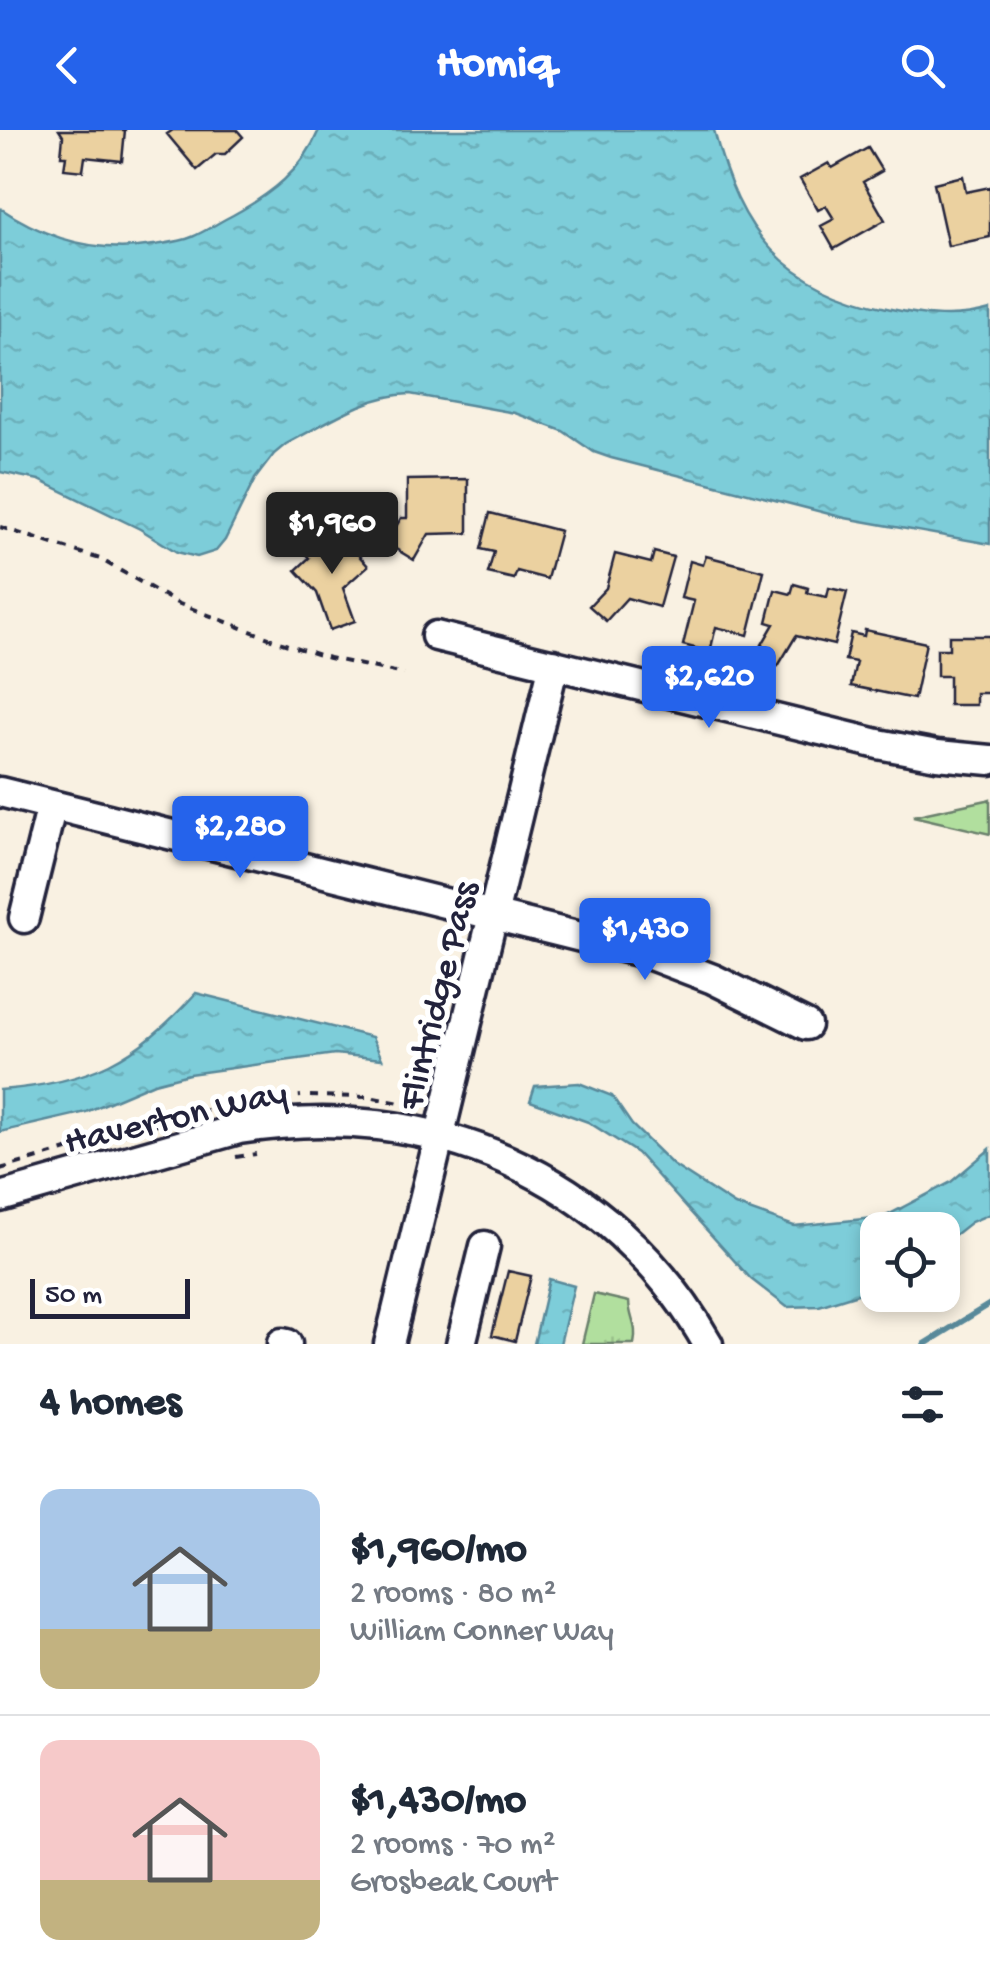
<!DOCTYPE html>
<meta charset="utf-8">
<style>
:root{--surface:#fff;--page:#f2f2f3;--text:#1f2937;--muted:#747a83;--line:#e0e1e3;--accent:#2563eb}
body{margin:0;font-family:"Gochi Hand",sans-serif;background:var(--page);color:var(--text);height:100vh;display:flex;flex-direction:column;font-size:38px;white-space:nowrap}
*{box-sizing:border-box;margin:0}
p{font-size:32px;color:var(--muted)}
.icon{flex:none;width:55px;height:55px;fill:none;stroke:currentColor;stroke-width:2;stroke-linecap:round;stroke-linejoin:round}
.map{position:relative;height:1214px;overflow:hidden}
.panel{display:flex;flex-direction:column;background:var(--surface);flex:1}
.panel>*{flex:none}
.fabs{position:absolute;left:860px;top:1082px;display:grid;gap:20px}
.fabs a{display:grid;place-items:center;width:100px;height:100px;border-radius:20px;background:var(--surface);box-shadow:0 5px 15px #0003;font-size:50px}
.scale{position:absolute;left:30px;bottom:25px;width:160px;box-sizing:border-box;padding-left:10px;border:5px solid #22223b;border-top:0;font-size:28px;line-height:35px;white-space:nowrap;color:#22223b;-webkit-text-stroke:8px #fff;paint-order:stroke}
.price{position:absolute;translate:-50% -85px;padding:0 22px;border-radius:10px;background:var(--accent);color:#fff;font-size:32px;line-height:65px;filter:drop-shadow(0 2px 5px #0008)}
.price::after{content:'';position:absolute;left:50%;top:60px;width:30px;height:22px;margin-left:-15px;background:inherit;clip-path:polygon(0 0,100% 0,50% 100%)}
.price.on{background:#222;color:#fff}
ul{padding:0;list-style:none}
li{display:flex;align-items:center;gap:30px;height:250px;padding:0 40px}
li+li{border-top:2px solid var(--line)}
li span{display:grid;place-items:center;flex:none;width:280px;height:200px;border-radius:20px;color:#555}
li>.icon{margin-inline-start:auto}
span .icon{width:120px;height:120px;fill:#fffc;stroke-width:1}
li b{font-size:42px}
h2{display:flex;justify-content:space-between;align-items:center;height:120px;padding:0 40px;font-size:42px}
header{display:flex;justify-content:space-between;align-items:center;height:130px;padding:0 40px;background:var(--accent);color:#fff;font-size:45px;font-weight:800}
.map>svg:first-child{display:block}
.grass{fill:#b1df9e;stroke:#6a806c;stroke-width:2.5}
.park{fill:url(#park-tufts);stroke:#6a806c;stroke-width:2.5}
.water{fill:url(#water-ripples);stroke:#59899a;stroke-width:2.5}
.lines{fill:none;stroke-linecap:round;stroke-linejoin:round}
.stream{stroke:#59899a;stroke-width:6}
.building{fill:#ebd1a0;stroke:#22223b;stroke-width:2.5}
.minor-casing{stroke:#22223b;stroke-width:35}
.path{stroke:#22223b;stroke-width:4;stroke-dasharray:8 8;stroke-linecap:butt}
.minor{stroke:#fff;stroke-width:28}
.labels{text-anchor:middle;stroke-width:10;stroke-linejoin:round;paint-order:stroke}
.street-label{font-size:38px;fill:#22223b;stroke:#fff}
</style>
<header><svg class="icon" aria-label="back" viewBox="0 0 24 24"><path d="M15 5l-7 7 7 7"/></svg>Homiq<svg class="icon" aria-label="search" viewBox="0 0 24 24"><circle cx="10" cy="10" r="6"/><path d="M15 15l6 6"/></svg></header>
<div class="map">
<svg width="990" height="1214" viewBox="0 0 990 1214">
<defs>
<pattern id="park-tufts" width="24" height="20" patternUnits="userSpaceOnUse" patternTransform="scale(2.5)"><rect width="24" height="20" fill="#b1df9e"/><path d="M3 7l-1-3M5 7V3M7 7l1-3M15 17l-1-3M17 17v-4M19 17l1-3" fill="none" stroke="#98bf89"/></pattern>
<pattern id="water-ripples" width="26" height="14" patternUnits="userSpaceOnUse" patternTransform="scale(2.5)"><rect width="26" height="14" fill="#7dcdd9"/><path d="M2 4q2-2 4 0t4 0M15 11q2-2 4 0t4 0" fill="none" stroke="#6cb0bb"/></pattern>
</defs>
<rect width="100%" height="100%" fill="#f9f1e2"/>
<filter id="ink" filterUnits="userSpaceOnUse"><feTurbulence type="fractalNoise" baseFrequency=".01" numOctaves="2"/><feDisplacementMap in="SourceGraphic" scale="20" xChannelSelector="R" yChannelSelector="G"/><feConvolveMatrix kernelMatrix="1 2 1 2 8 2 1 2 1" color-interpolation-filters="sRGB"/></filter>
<g filter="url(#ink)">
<path class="grass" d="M990 669V704L913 686 987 670Z"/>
<path class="park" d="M594 1164 629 1172C630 1190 638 1196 634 1214H582Z"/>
<path class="water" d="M319 0H714C740 104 784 157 891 179 925 186 956 190 990 180V414L845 388 611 328 594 322 563 301 515 283 410 264C366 265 325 294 286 314L274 324 255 349 225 410 216 421 197 427 177 422 140 399 39 350 0 342V78C46 109 98 124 154 115 167 113 180 112 192 107 206 101 219 92 233 85 271 64 302 41 319 0Z
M196 863 372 907 382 929 335 924 189 944 154 953 86 982 0 1002V960C91 953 135 930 196 863Z
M579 953 612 966 632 995 673 1035 735 1075 794 1096 884 1087 951 1052 990 1019V1084L971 1092 943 1114 942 1100H878L877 1158 819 1176 787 1177 751 1149 637 1023 588 992 530 971 535 956Z
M549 1149 574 1156 560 1214H534Z"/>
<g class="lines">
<path class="stream" d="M925 1214 990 1174"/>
</g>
<path class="building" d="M59 0H125L122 31 85 27 83 41 64 39 66 26H61L63 6Z
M173 0H237L243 7 225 24H216L197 40 167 4Z
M868 18 882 41 863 52 885 90 834 119 821 96 834 89 826 76 818 80 800 49 829 33 832 38Z
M963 46 966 62 990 57V107L948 116 934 53Z
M468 349V403L429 404 414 430 386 413 401 388H407V350Z
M490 383 560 401 547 449 517 441 514 449 488 443 494 422 481 419Z
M340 404 368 436 343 458 355 491 330 500 317 463 296 440 309 428 303 421 317 408 326 417Z
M654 422 673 427 659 477 627 468 606 491 589 476 606 458 615 424 651 433Z
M706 426 764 441 748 505 716 497 710 522 683 515 694 471 681 468 690 431 703 435Z
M794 454 808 458 807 463 827 467 829 458 847 462 834 515 796 506 778 536 757 523 774 494 767 492 775 460 791 464Z
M865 500 926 513 914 569 851 556 856 532 845 530 851 503 864 506Z
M949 506H990V563H976V575H949V546H937V519H949Z
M508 1141 531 1146 515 1211 492 1205Z"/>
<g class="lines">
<defs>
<path id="minor" d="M436 506 878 614 937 625 990 630
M0 662 645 823 713 849 806 895
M24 788 52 675
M0 1067 239 999C428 967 612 1044 708 1214
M282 1213 287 1214
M389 1214 554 534
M461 1214 485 1116"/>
</defs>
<use href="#minor" class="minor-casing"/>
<path class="path" d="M0 397 100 429 177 473 282 513 329 528 404 544
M310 966 369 967 410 975
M251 971 301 966
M236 1027 256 1024
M0 1039 207 980"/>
<use href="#minor" class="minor"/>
</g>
</g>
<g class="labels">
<g class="street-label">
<text transform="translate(435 865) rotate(-76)" y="13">Flintridge Pass</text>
<text transform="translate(175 984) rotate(-13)" y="13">Haverton Way</text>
</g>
</g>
</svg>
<div class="fabs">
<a><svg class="icon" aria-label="locate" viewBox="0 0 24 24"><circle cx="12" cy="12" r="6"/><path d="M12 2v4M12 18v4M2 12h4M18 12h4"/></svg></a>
</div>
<div class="scale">50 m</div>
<b class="price on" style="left:332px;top:447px">$1,960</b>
<b class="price" style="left:709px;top:601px">$2,620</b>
<b class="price" style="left:240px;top:751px">$2,280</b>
<b class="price" style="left:645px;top:853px">$1,430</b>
</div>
<section class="panel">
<h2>4 homes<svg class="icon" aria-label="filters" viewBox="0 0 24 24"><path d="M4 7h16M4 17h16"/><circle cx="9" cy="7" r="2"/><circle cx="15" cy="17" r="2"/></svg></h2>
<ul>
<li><span style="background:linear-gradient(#a9c7e8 70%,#c2b280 0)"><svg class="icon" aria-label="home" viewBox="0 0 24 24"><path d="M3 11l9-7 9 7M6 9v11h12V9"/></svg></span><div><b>$1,960/mo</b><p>2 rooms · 80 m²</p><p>William Conner Way</p></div></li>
<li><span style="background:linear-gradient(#f6c9c9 70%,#c2b280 0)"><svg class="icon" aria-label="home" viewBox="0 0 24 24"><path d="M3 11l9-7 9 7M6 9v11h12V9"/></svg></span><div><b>$1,430/mo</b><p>2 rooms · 70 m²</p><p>Grosbeak Court</p></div></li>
</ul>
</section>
